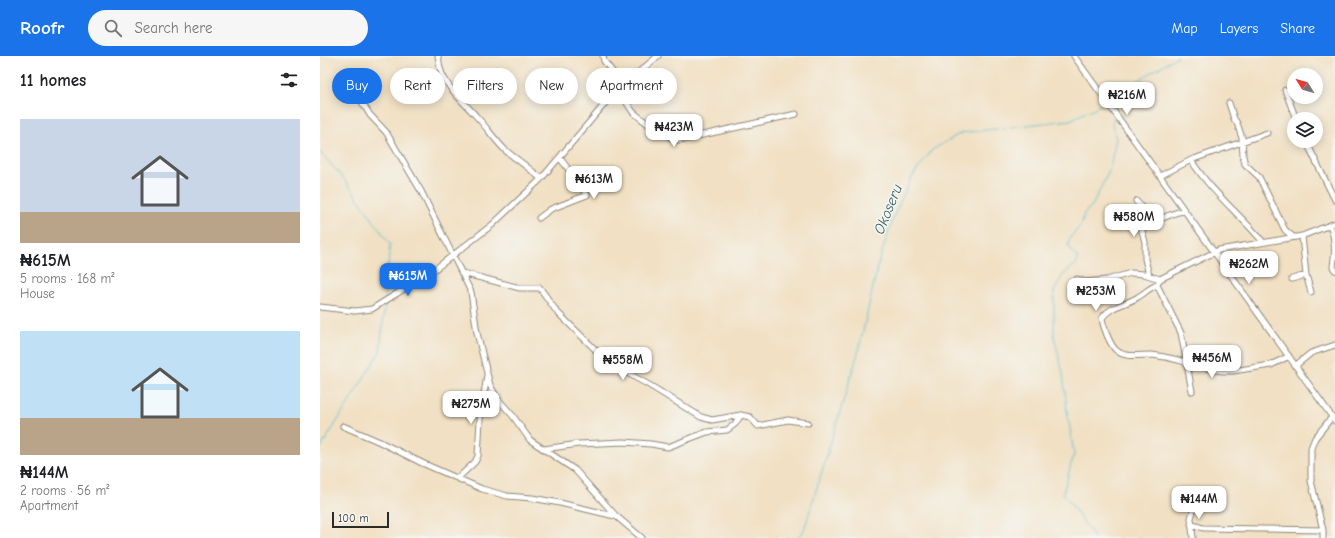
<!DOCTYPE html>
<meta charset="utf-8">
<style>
:root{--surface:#fff;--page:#f6f6f6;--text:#202124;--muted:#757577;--accent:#1a73e8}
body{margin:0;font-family:"Comic Neue",sans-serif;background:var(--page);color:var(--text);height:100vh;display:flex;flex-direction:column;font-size:15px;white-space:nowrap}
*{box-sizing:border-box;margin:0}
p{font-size:13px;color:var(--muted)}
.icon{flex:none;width:22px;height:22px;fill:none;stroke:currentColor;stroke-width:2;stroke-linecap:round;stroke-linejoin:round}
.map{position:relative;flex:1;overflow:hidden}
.side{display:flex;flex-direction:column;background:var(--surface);width:320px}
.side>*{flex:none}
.top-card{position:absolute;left:12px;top:12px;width:380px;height:36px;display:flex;gap:8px}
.needle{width:26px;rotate:307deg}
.buttons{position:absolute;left:967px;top:12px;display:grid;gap:8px}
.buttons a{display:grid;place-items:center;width:36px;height:36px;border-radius:50%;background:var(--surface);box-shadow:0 2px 10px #0003;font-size:20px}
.scale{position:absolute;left:12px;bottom:10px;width:57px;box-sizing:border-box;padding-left:4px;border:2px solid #2b2b2b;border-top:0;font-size:11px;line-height:14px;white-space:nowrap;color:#2b2b2b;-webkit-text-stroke:3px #f6f6f2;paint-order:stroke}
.price{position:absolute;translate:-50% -34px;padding:0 9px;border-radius:8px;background:#fff;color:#222;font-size:13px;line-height:26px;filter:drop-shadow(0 1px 2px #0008)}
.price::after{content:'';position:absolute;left:50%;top:24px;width:12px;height:9px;margin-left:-6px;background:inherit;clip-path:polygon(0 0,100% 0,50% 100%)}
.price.current{background:var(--accent);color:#fff}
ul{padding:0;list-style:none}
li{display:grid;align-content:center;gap:8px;height:212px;padding:0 20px}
li span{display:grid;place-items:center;height:124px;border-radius:0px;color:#555}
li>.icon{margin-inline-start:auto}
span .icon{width:72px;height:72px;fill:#fffc;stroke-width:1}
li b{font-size:17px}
h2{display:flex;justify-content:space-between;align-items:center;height:48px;padding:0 20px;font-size:17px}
.pill{padding:0 14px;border-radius:18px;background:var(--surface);box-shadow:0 2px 10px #0003;font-size:14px;line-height:36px}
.pill.current{background:var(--accent);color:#fff}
header{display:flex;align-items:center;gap:24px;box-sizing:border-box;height:56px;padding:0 20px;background:var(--accent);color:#fff}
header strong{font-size:19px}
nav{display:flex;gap:22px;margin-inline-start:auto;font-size:14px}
.search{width:280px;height:36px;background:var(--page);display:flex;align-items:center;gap:10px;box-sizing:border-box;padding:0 14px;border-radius:22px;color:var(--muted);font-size:15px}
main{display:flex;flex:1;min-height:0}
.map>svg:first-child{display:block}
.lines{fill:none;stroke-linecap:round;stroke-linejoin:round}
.stream{stroke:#50bdca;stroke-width:1}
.minor-casing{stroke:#8e8677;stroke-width:7}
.minor{stroke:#fff;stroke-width:5}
.labels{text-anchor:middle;stroke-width:3;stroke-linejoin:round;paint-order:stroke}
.water-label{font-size:15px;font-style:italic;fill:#385e63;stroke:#f6f6f2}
</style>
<header>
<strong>Roofr</strong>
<div class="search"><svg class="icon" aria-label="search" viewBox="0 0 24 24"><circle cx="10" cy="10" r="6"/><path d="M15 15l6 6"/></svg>Search here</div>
<nav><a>Map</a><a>Layers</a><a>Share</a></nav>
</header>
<main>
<section class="side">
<h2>11 homes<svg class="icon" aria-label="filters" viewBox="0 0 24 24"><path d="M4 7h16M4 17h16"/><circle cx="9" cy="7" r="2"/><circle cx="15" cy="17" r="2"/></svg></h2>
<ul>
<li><span style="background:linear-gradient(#c9d6e8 75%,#b9a48a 0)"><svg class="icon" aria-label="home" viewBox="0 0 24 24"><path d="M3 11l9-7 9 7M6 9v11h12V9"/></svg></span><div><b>₦615M</b><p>5 rooms · 168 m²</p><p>House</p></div></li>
<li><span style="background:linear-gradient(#bfe0f5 70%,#b9a48a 0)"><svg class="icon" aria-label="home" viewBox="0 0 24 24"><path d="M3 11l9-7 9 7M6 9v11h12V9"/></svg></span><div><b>₦144M</b><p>2 rooms · 56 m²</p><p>Apartment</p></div></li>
</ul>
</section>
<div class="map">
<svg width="1015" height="482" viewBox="0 0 1015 482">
<rect width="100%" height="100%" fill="#f6f6f2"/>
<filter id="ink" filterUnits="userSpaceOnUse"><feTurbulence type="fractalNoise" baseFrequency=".025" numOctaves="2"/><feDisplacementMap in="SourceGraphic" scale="8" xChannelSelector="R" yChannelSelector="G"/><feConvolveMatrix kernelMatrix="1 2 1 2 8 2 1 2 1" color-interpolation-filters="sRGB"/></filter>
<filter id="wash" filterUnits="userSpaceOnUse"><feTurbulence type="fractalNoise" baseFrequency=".012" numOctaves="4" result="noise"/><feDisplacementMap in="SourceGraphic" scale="16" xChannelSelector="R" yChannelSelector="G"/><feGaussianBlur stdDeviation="0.9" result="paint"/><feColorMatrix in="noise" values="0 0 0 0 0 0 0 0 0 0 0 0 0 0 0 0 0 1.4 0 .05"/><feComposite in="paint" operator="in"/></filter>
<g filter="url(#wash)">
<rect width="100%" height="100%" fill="#f1e0c3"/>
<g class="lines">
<path class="stream" d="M790 45 799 41 805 33 858 0
M795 54 798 41
M0 96 24 123 70 188 65 242
M0 393 60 296 65 247
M478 482 484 474 538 297 559 205 575 157 592 121 612 94 641 77 750 64 785 47
M775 482 743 437 754 398 747 354 743 318 734 280V235L743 219 757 207V201L748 190 750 182 762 168 764 157 772 150 789 115 796 83 792 68 794 61"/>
</g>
</g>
<g filter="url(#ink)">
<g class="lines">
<defs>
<path id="minor" d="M118 0C119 4 119 8 120 12 125 31 145 47 157 61 167 72 175 84 185 94 197 104 210 112 221 123
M283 0 284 5 303 29 304 38 307 47 313 56 328 68 350 81 357 84 365 83 476 58
M754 0 1015 365
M965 34 976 63
M35 41 40 43 50 59 66 76 101 135 151 236 157 277 170 329 177 342 193 360 210 384 255 414 296 460 322 482
M909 47 914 63 917 67 922 82 923 100 925 108 939 121 965 174 973 181
M986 85 1015 144
M871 104C891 136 920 158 943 186
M840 120 871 104 947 77
M816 145 823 153 834 164C845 163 852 156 864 155
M219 162 231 153 267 139 240 102
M1010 169C1015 181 1015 198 1013 211L1015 214
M982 180 986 219 991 236
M142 217 200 232H220L237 256 289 307 329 329 381 361 392 364 421 359 430 361 438 370 468 364 488 367
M829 219 825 203V186L821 171 825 166 834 164
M757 223 765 226 787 224 811 217 824 218 840 223
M972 223 986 219
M837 229 861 277 872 335
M0 251 35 255 52 253 110 217 172 169 221 123 294 37 338 0
M969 300 951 309 913 315H902C878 312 854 300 830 299 820 299 806 302 797 295 790 290 783 270 782 262 791 249 806 249 818 241 825 237 829 232 837 229L840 223 899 194 982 180 1015 167
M975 310 991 297 1015 289
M23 370 60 386 102 407 162 433 187 440 212 442 240 447 295 460
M224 393 259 388 303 386 331 388 348 391 387 376 407 374 415 368 421 359
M138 422 155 406 158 400 160 364 167 319
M871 468 883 472 1003 474
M873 482 871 462 876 445
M1003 482V474L991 425V392L995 382 1012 361"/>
</defs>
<use href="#minor" class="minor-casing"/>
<use href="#minor" class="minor"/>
</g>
</g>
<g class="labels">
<g class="water-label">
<text transform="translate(568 153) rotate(-68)" y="5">Okoseru</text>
</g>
</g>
</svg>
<div class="buttons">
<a><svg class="needle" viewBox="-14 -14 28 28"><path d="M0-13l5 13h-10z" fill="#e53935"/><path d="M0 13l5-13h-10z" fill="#757577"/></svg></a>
<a><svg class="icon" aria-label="layers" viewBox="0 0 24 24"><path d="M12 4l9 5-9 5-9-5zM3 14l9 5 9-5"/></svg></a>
</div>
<div class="scale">100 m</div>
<b class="price" style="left:807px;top:60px">₦216M</b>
<b class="price" style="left:354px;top:92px">₦423M</b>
<b class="price" style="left:274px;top:144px">₦613M</b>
<b class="price" style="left:814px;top:182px">₦580M</b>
<b class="price" style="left:929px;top:229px">₦262M</b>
<b class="price current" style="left:88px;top:241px">₦615M</b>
<b class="price" style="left:776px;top:256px">₦253M</b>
<b class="price" style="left:892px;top:323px">₦456M</b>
<b class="price" style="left:303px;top:325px">₦558M</b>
<b class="price" style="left:151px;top:369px">₦275M</b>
<b class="price" style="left:879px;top:464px">₦144M</b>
<div class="top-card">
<a class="pill current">Buy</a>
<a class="pill">Rent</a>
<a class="pill">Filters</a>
<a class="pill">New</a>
<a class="pill">Apartment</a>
</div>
</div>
</main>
